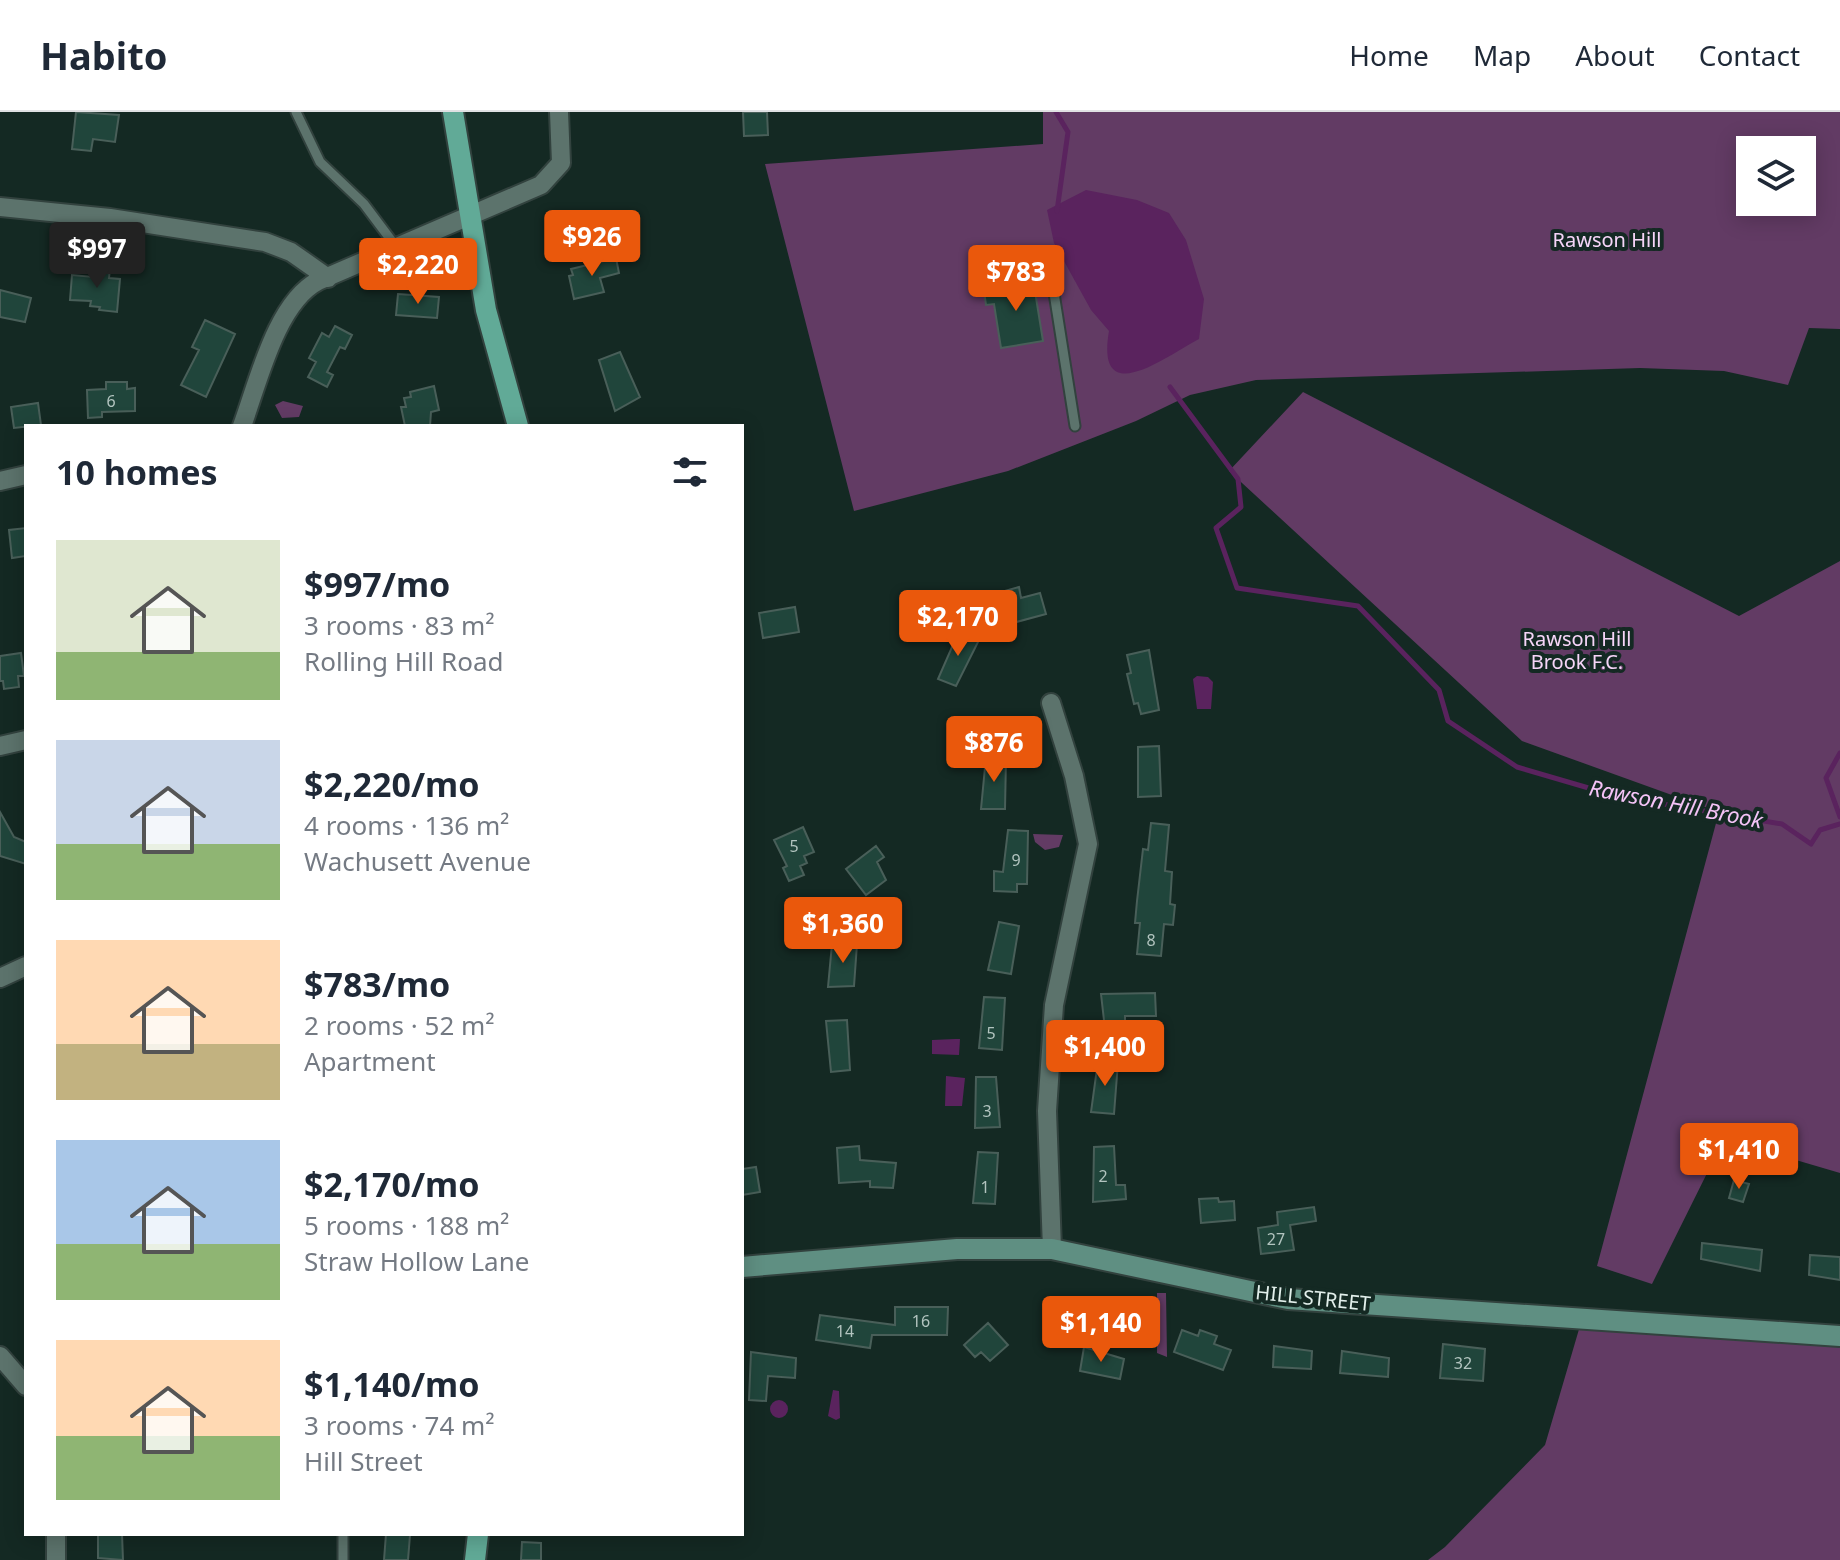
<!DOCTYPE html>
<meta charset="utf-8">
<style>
:root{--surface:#fff;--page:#f2f2f3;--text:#1f2937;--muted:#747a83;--line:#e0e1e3;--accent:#ea580c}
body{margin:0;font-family:"Noto Sans",sans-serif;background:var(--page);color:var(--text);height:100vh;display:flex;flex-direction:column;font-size:30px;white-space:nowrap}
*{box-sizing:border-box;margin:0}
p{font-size:26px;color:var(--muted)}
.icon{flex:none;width:44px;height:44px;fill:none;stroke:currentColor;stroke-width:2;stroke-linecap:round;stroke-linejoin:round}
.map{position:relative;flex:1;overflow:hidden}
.panel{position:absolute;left:24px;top:312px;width:720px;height:1112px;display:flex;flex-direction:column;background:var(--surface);border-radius:0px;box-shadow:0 4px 20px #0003}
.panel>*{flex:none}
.tools{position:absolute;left:1736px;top:24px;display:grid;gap:16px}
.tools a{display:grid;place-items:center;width:80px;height:80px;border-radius:0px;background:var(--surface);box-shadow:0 4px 20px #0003;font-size:40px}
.price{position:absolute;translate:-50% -68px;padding:0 18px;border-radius:8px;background:var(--accent);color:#fff;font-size:26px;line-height:52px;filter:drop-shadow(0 2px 4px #0008)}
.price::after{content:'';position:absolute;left:50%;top:48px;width:24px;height:18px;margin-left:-12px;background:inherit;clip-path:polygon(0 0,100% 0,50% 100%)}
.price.current{background:#222;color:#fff}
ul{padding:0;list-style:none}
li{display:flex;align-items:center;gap:24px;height:200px;padding:0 32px}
li span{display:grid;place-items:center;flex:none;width:224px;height:160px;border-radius:0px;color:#555}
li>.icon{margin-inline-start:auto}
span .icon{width:96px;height:96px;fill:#fffc;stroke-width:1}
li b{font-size:34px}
h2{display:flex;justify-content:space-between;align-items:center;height:96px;padding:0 32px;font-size:34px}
header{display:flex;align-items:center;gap:48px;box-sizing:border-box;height:112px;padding:0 40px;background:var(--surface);border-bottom:2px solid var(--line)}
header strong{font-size:38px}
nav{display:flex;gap:44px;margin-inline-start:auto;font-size:28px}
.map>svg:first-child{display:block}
.green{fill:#623b64;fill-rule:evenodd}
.water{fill:#5a235e}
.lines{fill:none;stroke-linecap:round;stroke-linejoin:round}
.stream{stroke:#5a235e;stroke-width:5}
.building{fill:#20453b;stroke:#495f59;stroke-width:2}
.lane-casing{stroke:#32423e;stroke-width:13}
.street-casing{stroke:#32423e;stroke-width:22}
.secondary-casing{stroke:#32423e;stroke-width:24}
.primary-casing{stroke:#32423e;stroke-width:24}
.lane{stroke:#5c736c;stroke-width:9}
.street{stroke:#5c736c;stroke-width:18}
.secondary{stroke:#5f8f82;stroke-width:20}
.primary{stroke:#61aa97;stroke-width:20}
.labels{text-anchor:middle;stroke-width:8;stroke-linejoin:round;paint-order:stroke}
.number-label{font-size:16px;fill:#b2c4bf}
.park-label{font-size:20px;fill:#f6d5f8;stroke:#142923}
.street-label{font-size:20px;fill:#e2efeb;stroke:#142923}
.water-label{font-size:22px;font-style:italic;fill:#f4c3f7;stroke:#142923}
</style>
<header>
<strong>Habito</strong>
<nav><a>Home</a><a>Map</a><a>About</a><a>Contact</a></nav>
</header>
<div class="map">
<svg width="1840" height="1448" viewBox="0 0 1840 1448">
<rect width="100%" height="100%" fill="#142923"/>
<path class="green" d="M1043 0H1840V217L1809 216 1788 273 1724 259 1640 256 1256 268 1190 283 1136 309 1008 359 854 399 765 52 1043 32ZM1750 38H1802V90H1750Z
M1303 280 1739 504 1840 449V1061L1724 1027 1652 1172 1597 1154 1719 700 1522 629 1229 359Z
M283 289 303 294 299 305 282 306 275 293Z
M1033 722 1063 723 1059 735 1045 738 1035 730Z
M1157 1181H1166L1167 1245 1157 1241Z
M1582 1207 1840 1224V1448H1428L1445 1435 1545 1333Z"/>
<path class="water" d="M1086 78 1137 88 1169 101 1186 128 1204 187 1199 227C1168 243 1095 300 1109 219L1091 198 1054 131 1047 98Z
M1197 564 1208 565 1213 570 1211 597H1197L1193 567Z
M955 927H960L959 943 932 942V928Z
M946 964 965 966 962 994H945Z
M833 1278 839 1279 840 1306 836 1308 828 1304Z
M770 1297a9 9 0 1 1 18 0a9 9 0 1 1-18 0Z"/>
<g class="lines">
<path class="stream" d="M1056 0 1068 20 1057 99
M1170 275 1238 367 1241 395 1216 416 1237 476 1358 494 1439 578 1448 609 1517 655 1616 684 1782 712 1811 732 1820 718 1840 712
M1840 641 1826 666 1840 705"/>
</g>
<path class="building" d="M76 0 119 3 115 30 93 27 91 39 72 37Z
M743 0H767L768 23 744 24Z
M616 146 619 161 600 166 604 180 574 187 569 164 573 163 571 157Z
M93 155 110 156 109 166 120 167 117 200 99 198 100 195 90 194 91 189 70 188 72 163 93 165Z
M1033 167 1043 229 1001 236 994 192 986 193 984 179 992 178 991 174Z
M0 178 31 186 25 210 0 205Z
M398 182 439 185 437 206 396 203Z
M205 208 235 222 206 285 181 273 199 238 192 235Z
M335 214 352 223 345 237 340 235 327 260 333 263 327 275 308 265 316 250 309 246 322 221 329 225Z
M620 240 640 285 615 299 599 248Z
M106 270H127V277L135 276V299L102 300V305L88 306 87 278 106 277Z
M434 274 439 298 431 300 430 314H405L401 295H406L404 286 411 285 410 280Z
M38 291 41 313 14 316 11 295Z
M26 416V444L12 446 9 418Z
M1019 475 1021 486 1040 481 1046 502 998 515 992 493 1008 488 1005 479Z
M795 495 799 520 763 526 759 501Z
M959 519 979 528 956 574 938 567Z
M1149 538 1159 598 1141 602 1138 591 1134 592 1127 562 1131 561 1127 543Z
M21 541 24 564H18L19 575 4 577 3 569H0V544Z
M1159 634 1161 684 1138 685V635Z
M986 645 1006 646 1005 697H981Z
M0 700 14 725 26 730V752L0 744Z
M1151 711 1169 713 1165 759 1172 760 1170 792 1175 793 1173 813 1164 812 1161 844 1137 842 1140 811H1135L1137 789 1143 737 1148 738Z
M803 715 814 740 804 744 807 751 800 754 804 763 789 769 783 756 787 754 774 728Z
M1008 718 1028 719 1027 772H1017V780L994 779V759L1003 760Z
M876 734 884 745 877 750 886 768 866 783 846 757Z
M999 810 1019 814 1011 862 988 858Z
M832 832H857L854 874 828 875Z
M1155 881 1156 904H1125V916L1105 917 1101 882Z
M984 885 1005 886 1002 938 979 936Z
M847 908 850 958 831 960 826 909Z
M1098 949 1118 950 1114 1002 1091 1000Z
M976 965H996L1000 1015 975 1016Z
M859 1034 860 1048 896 1051 893 1076 870 1075V1069L839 1071 837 1036Z
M1114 1034 1116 1073H1125L1126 1087 1093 1090 1094 1035Z
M978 1040 998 1041 995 1092 973 1091Z
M756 1055 760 1080 742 1083V1057Z
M1734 1068 1749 1072 1743 1090 1729 1086Z
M1218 1086 1219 1090 1234 1089 1235 1108 1201 1111 1199 1087Z
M1314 1095 1316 1109 1290 1113 1294 1138 1261 1142 1258 1116 1278 1113 1277 1100Z
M1702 1131 1762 1138 1760 1159 1701 1147Z
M1810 1143 1840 1145V1168L1809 1163Z
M895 1195H948L947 1223H872L870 1236 816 1228 820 1203 895 1213Z
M988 1211 1008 1233 990 1249 981 1240 975 1245 964 1233Z
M1182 1218 1198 1224 1200 1218 1217 1224 1214 1232 1231 1238 1223 1258 1174 1240Z
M1443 1232 1485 1237 1483 1269 1440 1266Z
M1274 1234 1312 1239 1311 1257 1273 1255Z
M1084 1235 1124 1247 1120 1267 1080 1259Z
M1342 1239 1389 1246 1388 1265 1340 1261Z
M751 1240 796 1246 795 1266 768 1264 766 1289 749 1288Z
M98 1422H122L123 1448 98 1446Z
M386 1422 410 1423 408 1448H384Z
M522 1430 541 1431V1448H521Z"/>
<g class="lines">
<defs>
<path id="lane" d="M296 0 320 50 364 92 397 136
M1054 181 1075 314
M343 1422V1448"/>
<path id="street" d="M0 95 110 106 265 130 291 140 328 166
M242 314C258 271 276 191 318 169L541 73 561 51 559 0
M0 369 26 363
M1051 591 1074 664 1088 732 1054 893 1047 999 1052 1137
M0 634 26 628
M0 866 26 854
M0 1244 26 1274
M56 1422V1448"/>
<path id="secondary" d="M742 1155 957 1137H1052L1288 1187 1840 1224"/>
<path id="primary" d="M453 0 486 198 518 314
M475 1448 478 1422"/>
</defs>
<use href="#lane" class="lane-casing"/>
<use href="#street" class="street-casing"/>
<use href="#secondary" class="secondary-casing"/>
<use href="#primary" class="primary-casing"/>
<use href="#lane" class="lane"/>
<use href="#street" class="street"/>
<use href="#secondary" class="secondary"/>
<use href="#primary" class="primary"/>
</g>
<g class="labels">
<g class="number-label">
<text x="111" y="295">6</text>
<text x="794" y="740">5</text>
<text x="1016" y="754">9</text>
<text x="1151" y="834">8</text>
<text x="991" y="927">5</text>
<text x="987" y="1005">3</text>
<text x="1103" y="1070">2</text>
<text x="985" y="1081">1</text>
<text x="1276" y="1133">27</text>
<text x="921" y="1215">16</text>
<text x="845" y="1225">14</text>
<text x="1463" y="1257">32</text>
</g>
<g class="park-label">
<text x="1607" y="135">Rawson Hill</text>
<text x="1577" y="534">Rawson Hill<tspan x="1577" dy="23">Brook F.C.</tspan></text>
</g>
<g class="street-label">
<text transform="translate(1313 1186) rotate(6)" y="7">HILL STREET</text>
</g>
<g class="water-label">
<text transform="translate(1676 692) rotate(11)" y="8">Rawson Hill Brook</text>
</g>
</g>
</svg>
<div class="tools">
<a><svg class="icon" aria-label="layers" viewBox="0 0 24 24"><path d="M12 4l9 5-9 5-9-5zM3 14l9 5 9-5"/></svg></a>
</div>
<b class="price" style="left:592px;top:166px">$926</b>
<b class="price current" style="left:97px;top:178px">$997</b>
<b class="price" style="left:418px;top:194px">$2,220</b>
<b class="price" style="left:1016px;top:201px">$783</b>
<b class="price" style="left:958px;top:546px">$2,170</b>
<b class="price" style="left:994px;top:672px">$876</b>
<b class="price" style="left:843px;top:853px">$1,360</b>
<b class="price" style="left:1105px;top:976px">$1,400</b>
<b class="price" style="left:1739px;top:1079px">$1,410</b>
<b class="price" style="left:1101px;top:1252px">$1,140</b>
<section class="panel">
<h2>10 homes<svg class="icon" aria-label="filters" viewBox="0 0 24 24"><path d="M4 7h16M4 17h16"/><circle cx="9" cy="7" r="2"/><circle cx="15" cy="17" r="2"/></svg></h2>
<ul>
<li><span style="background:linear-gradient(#dfe7d0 70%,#8fb573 0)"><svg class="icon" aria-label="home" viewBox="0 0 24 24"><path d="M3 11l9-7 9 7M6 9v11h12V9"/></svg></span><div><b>$997/mo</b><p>3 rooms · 83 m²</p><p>Rolling Hill Road</p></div></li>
<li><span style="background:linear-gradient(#c9d6e8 65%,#8fb573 0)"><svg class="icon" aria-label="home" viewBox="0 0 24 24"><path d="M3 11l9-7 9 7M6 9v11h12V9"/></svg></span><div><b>$2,220/mo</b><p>4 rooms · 136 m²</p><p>Wachusett Avenue</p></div></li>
<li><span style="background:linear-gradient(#ffd9b3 65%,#c2b280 0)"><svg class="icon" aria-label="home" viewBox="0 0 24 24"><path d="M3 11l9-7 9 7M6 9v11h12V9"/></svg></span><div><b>$783/mo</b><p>2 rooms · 52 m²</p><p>Apartment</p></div></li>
<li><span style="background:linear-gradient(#a9c7e8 65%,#8fb573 0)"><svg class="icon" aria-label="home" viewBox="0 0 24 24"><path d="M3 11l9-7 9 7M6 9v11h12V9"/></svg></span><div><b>$2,170/mo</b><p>5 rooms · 188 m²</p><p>Straw Hollow Lane</p></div></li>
<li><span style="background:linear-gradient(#ffd9b3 60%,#8fb573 0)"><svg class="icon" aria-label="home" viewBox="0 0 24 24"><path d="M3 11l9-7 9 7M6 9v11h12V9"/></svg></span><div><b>$1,140/mo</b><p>3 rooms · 74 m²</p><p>Hill Street</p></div></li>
</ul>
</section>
</div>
